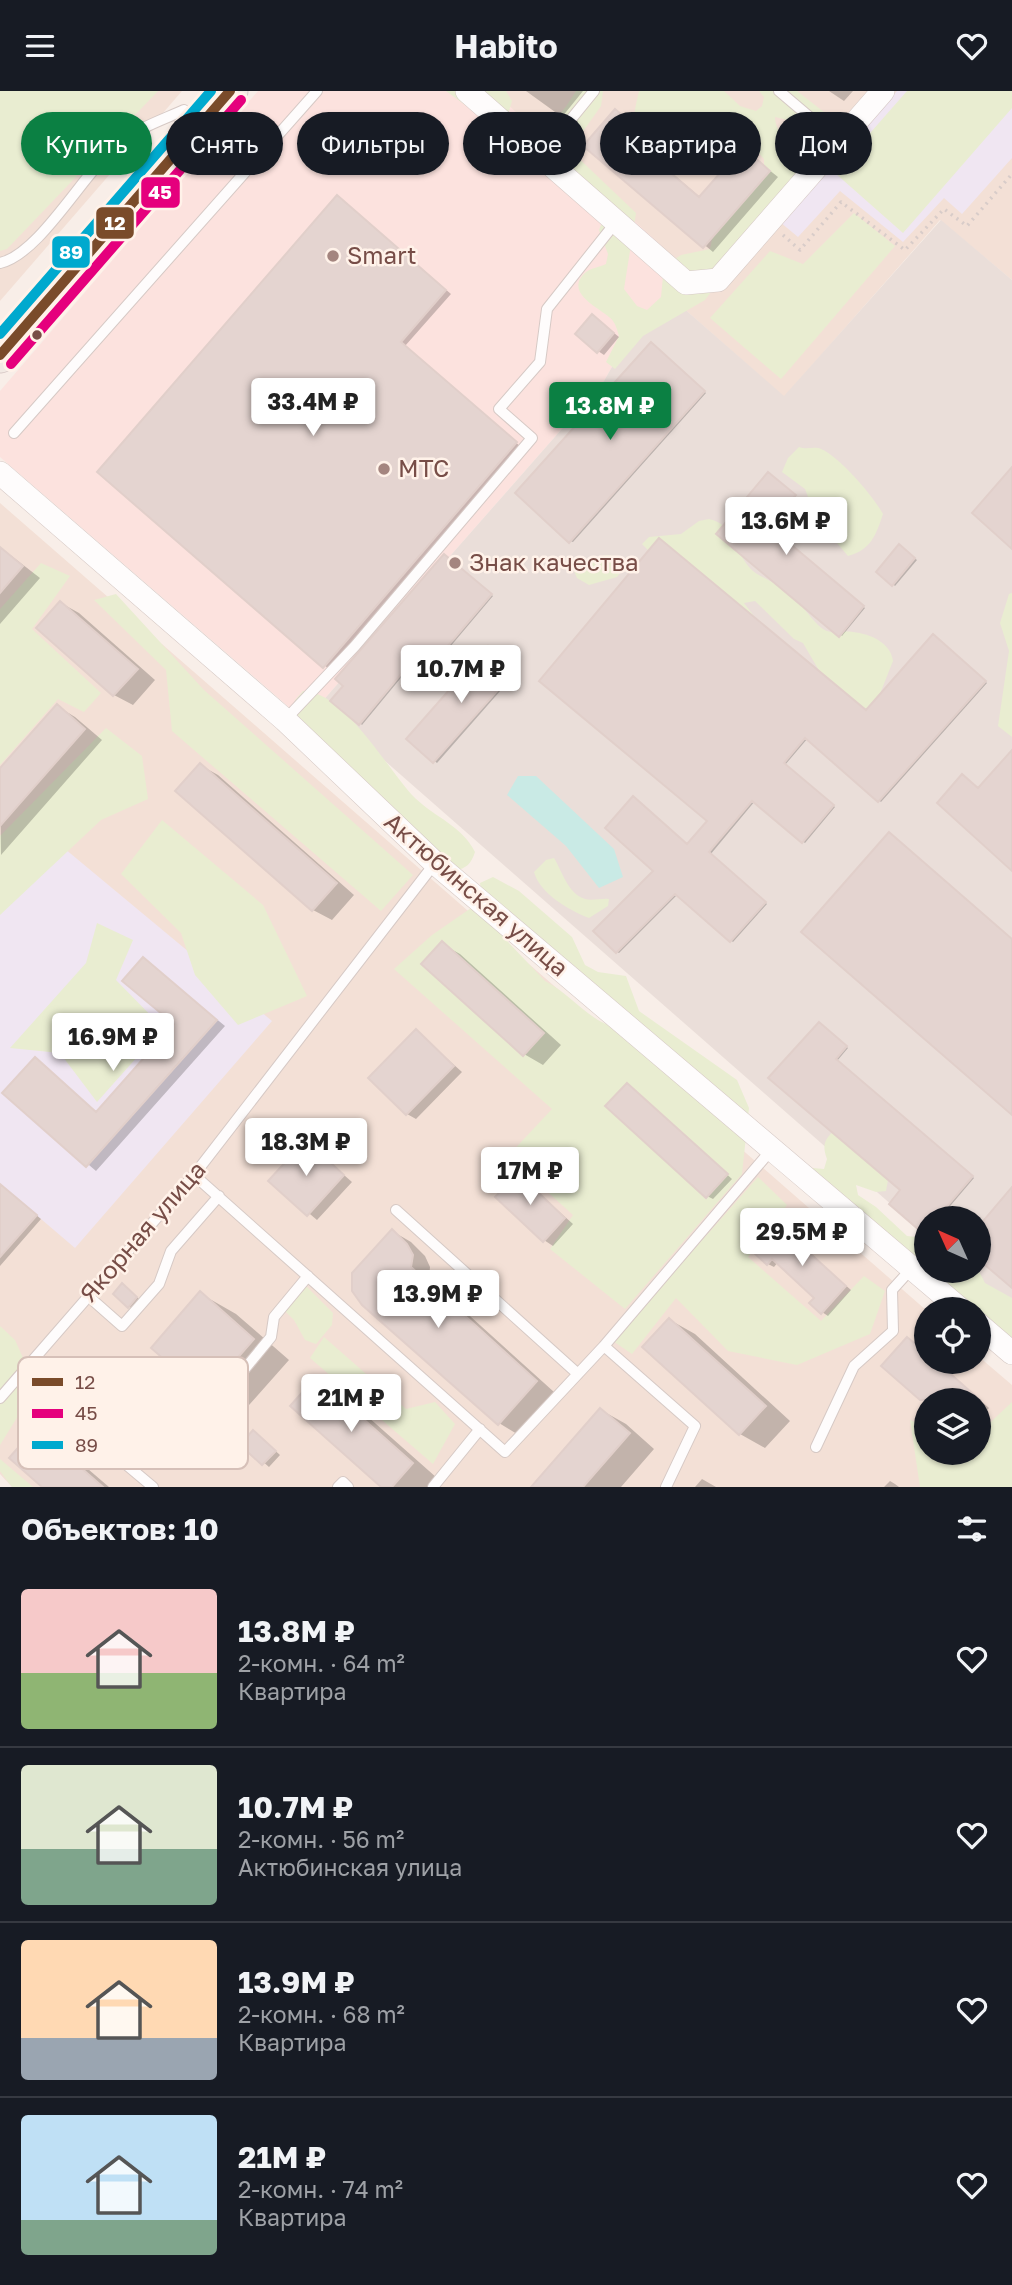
<!DOCTYPE html>
<html lang="ru">
<meta charset="utf-8">
<style>
:root{--surface:#171b24;--page:#20242c;--text:#f1f3f6;--muted:#9ea1a6;--line:#363941;--accent:#0b8043}
body{margin:0;font-family:"Golos Text",sans-serif;background:var(--page);color:var(--text);height:100vh;display:flex;flex-direction:column;font-size:26px;white-space:nowrap}
*{box-sizing:border-box;margin:0}
p{font-size:23px;color:var(--muted)}
.icon{flex:none;width:38px;height:38px;fill:none;stroke:currentColor;stroke-width:2;stroke-linecap:round;stroke-linejoin:round}
.map{position:relative;height:1396px;overflow:hidden}
.details{display:flex;flex-direction:column;background:var(--surface);flex:1}
.details>*{flex:none}
.hud{position:absolute;left:21px;top:21px;width:971px;height:63px;display:flex;gap:14px}
.needle{width:46px;rotate:315deg}
.tools{position:absolute;left:914px;top:1115px;display:grid;gap:14px}
.tools a{display:grid;place-items:center;width:77px;height:77px;border-radius:50%;background:var(--surface);box-shadow:0 2px 5px #0004;font-size:35px}
.price{position:absolute;translate:-50% -60px;padding:0 16px;border-radius:7px;background:#fff;color:#222;font-size:23px;line-height:46px;filter:drop-shadow(0 2px 4px #0008)}
.price::after{content:'';position:absolute;left:50%;top:42px;width:21px;height:16px;margin-left:-10px;background:inherit;clip-path:polygon(0 0,100% 0,50% 100%)}
.price.selected{background:var(--accent);color:#fff}
ul{padding:0;list-style:none}
li{display:flex;align-items:center;gap:21px;height:175px;padding:0 21px}
li+li{border-top:2px solid var(--line)}
li span{display:grid;place-items:center;flex:none;width:196px;height:140px;border-radius:7px;color:#555}
li>.icon{margin-inline-start:auto}
span .icon{width:84px;height:84px;fill:#fffc;stroke-width:1}
li b{font-size:30px}
h2{display:flex;justify-content:space-between;align-items:center;height:84px;padding:0 21px;font-size:30px}
.chip{padding:0 24px;border-radius:32px;background:var(--surface);box-shadow:0 2px 5px #0004;font-size:24px;line-height:63px}
.chip.selected{background:var(--accent);color:#fff}
header{display:flex;justify-content:space-between;align-items:center;height:91px;padding:0 21px;background:var(--surface);font-size:32px;font-weight:700}
.map>svg:first-child{display:block}
.residential{fill:#f3e0d6;fill-rule:evenodd}
.commercial{fill:#fce2de}
.industrial{fill:#eaded9}
.education{fill:#f0e6f2}
.green{fill:#e9edd1}
.water{fill:#c9eae5}
.shadow{fill:#0003}
.building{fill:#e4d4d0;stroke:#e1cfca;stroke-width:2}
.lines{fill:none;stroke-linecap:round;stroke-linejoin:round}
.service-casing{stroke:#d6c9c5;stroke-width:12}
.minor-casing{stroke:#d6c9c5;stroke-width:24}
.primary-casing{stroke:#d9cbc8;stroke-width:37}
.path{stroke:#d8ccc9;stroke-width:3.5;stroke-dasharray:2 5;stroke-linecap:butt}
.service{stroke:#fefcfc;stroke-width:10}
.minor{stroke:#fefcfc;stroke-width:23}
.primary{stroke:#f2eae4;stroke-width:35}
.bus-1-casing{stroke:#fff2e9;stroke-width:16}
.bus-2-casing{stroke:#fff2e9;stroke-width:16}
.bus-3-casing{stroke:#fff2e9;stroke-width:16}
.bus-1{stroke:#7a4b2a;stroke-width:10}
.bus-2{stroke:#e5007d;stroke-width:10}
.bus-3{stroke:#00a9ce;stroke-width:10}
.poi-dot{fill:#a4857f;stroke:#fff2e9;stroke-width:2.5}
.bus-dot{fill:#774d47;stroke:#fff2e9;stroke-width:2.5}
.labels{text-anchor:middle;stroke-width:5;stroke-linejoin:round;paint-order:stroke}
.poi-label{font-size:24px;fill:#774d47;stroke:#fff2e9;text-anchor:start}
.street-label{font-size:24px;fill:#774d47;stroke:#fff2e9}
.key{fill:#fff2e9;stroke:#d6c0b8;stroke-width:2}
.key-label{font-size:19px;fill:#774d47}
.line-badge{stroke:#fff2e9;stroke-width:2.5}
.badge-label{font-size:19px;text-anchor:middle;font-weight:bold;fill:#fff}
</style>
<header><svg class="icon" aria-label="menu" viewBox="0 0 24 24"><path d="M4 6h16M4 12h16M4 18h16"/></svg>Habito<svg class="icon" aria-label="heart" viewBox="0 0 24 24"><path d="M12 20l-8-8c-3-5 5-10 8-4 3-6 11-1 8 4z"/></svg></header>
<div class="map">
<svg width="1012" height="1396" viewBox="0 0 1012 1396">
<rect width="100%" height="100%" fill="#f8eee8"/>
<path class="residential" d="M0 0H182L0 210Z
M493 0H1012V189L940 129 784 306 673 208Z
M0 412 926 1219V1270H978V1265L1012 1294V1396H12L0 1383V1166L37 1124 0 1093ZM926 1309H978V1362H926Z"/>
<path class="commercial" d="M258 0H493L662 155 673 208 617 267 604 290 305 630 0 366V300Z"/>
<path class="industrial" d="M941 129 1012 189V1216L968 1180H978V1127H926V1144L320 613 604 290 617 267 673 208 784 305Z"/>
<path class="education" d="M897 0H1012V67L962 123 944 107 903 151 840 100 798 146 780 131Z
M23 723 272 930 75 1157 0 1093V750Z"/>
<path class="green" d="M0 0H158L7 158 0 160Z
M446 0H506L512 10 507 27 491 33Z
M576 0H603L601 15 570 59 636 122 624 198 637 215 647 219 661 206 664 175 681 164 710 158 719 117 764 78V68L750 52 740 48 731 53C720 48 715 40 703 38L694 44 685 63C674 64 667 61 657 57 627 46 633 27 639 0H724L740 15 756 20 762 15 764 6 759 0H797L829 25 834 34 826 42C808 40 793 29 775 26 776 44 787 47 802 54L806 64 789 98 705 209 643 245 615 278 606 271 619 245C617 238 615 230 609 226 598 216 563 201 586 181 591 177 600 176 606 173L608 163 599 139 603 129 511 35 515 26 525 24 533 30C557 33 564 19 576 0Z
M907 0H1012V17L903 142 835 82Z
M854 122 895 155 781 288 710 227 770 160 803 173Z
M799 356C807 359 814 355 821 358 839 365 874 406 883 423 876 444 871 459 848 465L816 427 805 398 782 381 788 367Z
M709 428C735 434 734 458 749 476 758 487 778 491 790 502 800 511 808 524 818 534 831 546 838 539 853 541 871 543 891 552 893 570L870 628 824 588 803 552 794 548 755 510 744 512 757 529 658 469 642 453 649 446 681 443 699 430Z
M606 464 614 465 626 474 617 486 589 494 577 487 574 480 578 473Z
M41 472 70 485 32 538 101 602 84 621 58 608 0 674V518Z
M1012 502V646L998 635 1009 560 1000 532 1009 503Z
M116 503 204 599 413 784 381 820 172 640 166 579 94 509Z
M303 600C345 600 388 680 415 707 436 727 462 735 475 761 471 773 467 777 454 780L287 629 295 609Z
M106 637 142 665 148 708 101 729 0 824V745Z
M162 729 263 814 307 905 238 934 195 884 181 842 121 783Z
M554 767C562 780 568 803 585 808 592 810 602 807 609 808L608 815 589 827C569 819 540 803 534 781L546 769Z
M493 786 519 800 572 846 585 874 598 881 626 885 639 920 737 989 749 1017 742 1083 625 1218 550 1158 573 1124 508 1065 552 1018 394 878 432 844 474 815 545 890C571 903 589 931 618 937L612 911 540 846 482 807 480 792Z
M97 832 133 849 116 889 163 937 97 1011 60 962 10 957 86 872Z
M835 1039 888 1089 886 1100 876 1101 856 1094 858 1104 876 1116 907 1145 926 1147V1180L978 1178 985 1192 1012 1207V1255L978 1238V1218H951L798 1094 802 1076 824 1078 827 1068C822 1055 824 1048 835 1039Z
M758 1086 787 1114 748 1166 821 1230 864 1185 885 1200 870 1243 797 1274 728 1260 676 1207 632 1263 613 1250Z
M304 1193 333 1222 332 1234 316 1253 305 1249 294 1229 283 1218Z
M0 1235 15 1249 36 1296 0 1354Z
M324 1246 406 1318 435 1311 455 1333 433 1373 310 1267Z
M1012 1311V1396H920L910 1329 926 1335V1362H978V1343Z
M0 1368 33 1396H12L0 1380Z"/>
<path class="water" d="M518 685H536L614 758 623 786 599 797 566 755 507 704Z"/>
<path class="shadow" d="M526 0H583L562 26Z
M829 0H853L844 10Z
M615 20 654 51 646 60 701 107 743 58 778 86 713 161 586 55Z
M343 110 451 203 405 255 521 356 330 579 99 381Z
M598 229 619 246 604 264 598 260Z
M653 254 706 302 573 451 570 450Z
M771 385 797 407 770 438 865 517 842 545 718 443Z
M0 456 40 487 0 533Z
M902 457 917 469 895 495 893 493Z
M446 466 493 505 428 582 414 571 362 634 360 632Z
M61 512 79 522 155 589 133 614 114 604 39 537Z
M936 547 987 592 881 711 808 647 785 674 835 716 805 752 755 710 710 764 767 813 733 851 678 803 619 862 617 861 688 755 710 730 541 590 866 621Z
M490 559 516 582 437 672 408 648Z
M57 615 75 626 102 649 1 764 0 680Z
M200 674 218 684 354 804 332 829 313 819 178 699Z
M442 853 460 863 561 954 543 974 524 963Z
M143 868 225 935 96 1080 5 1002 35 968 98 1022 177 933Z
M822 935 848 957 837 970 974 1087 940 1127H926L903 1099 770 987Z
M416 940 462 981 416 1028 407 1023Z
M633 998 732 1088 713 1108 707 1105Z
M306 1051 352 1091 317 1129 271 1090Z
M518 1084 573 1133 553 1155 544 1149Z
M10 1102 41 1128 0 1175V1104Z
M780 1137 851 1199 828 1225 822 1221 817 1206 778 1171 774 1176 768 1173Z
M392 1140 411 1151 425 1165 430 1176 429 1188 554 1301 517 1343 499 1332 354 1200Z
M125 1196 139 1208 131 1217 129 1215Z
M201 1203 236 1223 289 1269 241 1323 206 1303Z
M670 1229 695 1243 790 1330 765 1357 740 1343 645 1256Z
M907 1248 926 1262V1270H935L989 1317 978 1329V1309H926V1312L884 1275Z
M91 1276 116 1290 144 1315 88 1378 109 1396H44L11 1367Z
M316 1288 341 1302 437 1387 430 1396H384L292 1315Z
M601 1319 626 1333 654 1358 621 1396H534Z
M259 1345 280 1364 269 1376 243 1353Z
M702 1388 716 1396H695Z
M890 1390 895 1393 899 1396H884Z"/>
<path class="building" d="M615 18 646 44 638 54 699 106 743 56 770 80 703 157 583 55Z
M337 104 446 199 401 251 517 351 323 577 97 381Z
M592 223 614 242 597 262 575 243Z
M651 251 705 300 569 452 515 402Z
M1012 376V458L972 422Z
M768 381 796 404 769 435 864 515 839 546 716 443Z
M659 447 866 619 933 543 986 590 878 711 805 647 784 672 834 714 802 752 752 710 709 761 766 811 730 851 675 803 616 862 593 840 653 780 605 737 633 705 687 753 707 730 539 590Z
M899 453 915 467 892 495 876 481Z
M0 456 23 475 0 502Z
M444 463 492 503 425 582 411 571 359 634 330 610 343 595 335 588Z
M60 510 138 578 113 605 36 537Z
M488 555 515 580 433 672 406 648Z
M57 613 85 638 0 735V677Z
M1012 659V780L937 712 962 683 978 697Z
M200 672 337 792 312 820 175 700Z
M889 741 1012 848V1024L801 841Z
M442 850 544 942 523 965 421 873Z
M143 866 217 929 86 1076 2 1002 35 966 96 1021 174 933 122 890Z
M819 931 847 955 836 968 973 1085 937 1127H926V1145L889 1113 900 1099 768 987Z
M416 938 454 975 406 1024 368 987Z
M627 992 728 1083 706 1107 605 1015Z
M306 1049 344 1084 307 1125 268 1090Z
M518 1082 565 1127 543 1151 495 1106Z
M0 1093 37 1124 0 1166Z
M1012 1096V1197L978 1168V1136Z
M780 1135 846 1195 821 1223 809 1212 814 1207 772 1168 767 1174 754 1162Z
M392 1138 407 1153 413 1164 411 1176 537 1290 498 1334 362 1214 352 1200V1182Z
M122 1192 137 1206 128 1217 113 1203Z
M200 1200 254 1248 205 1304 151 1257Z
M669 1227 766 1315 739 1344 642 1256Z
M907 1246 926 1262V1270H936L980 1309H920L881 1275Z
M91 1274 120 1299 64 1362 103 1396H42L9 1367Z
M316 1286 413 1372 392 1396H381L290 1315Z
M600 1317 630 1342 583 1396H531Z
M253 1339 276 1360 262 1374 240 1354Z"/>
<g class="lines">
<defs>
<path id="service" d="M779 0 839 51
M541 65 594 0
M0 172C40 163 84 81 117 54 135 38 162 29 184 19
M14 342 317 0
M285 629 355 555 532 347 499 318 540 271 547 218 616 131
M194 1084 505 1361 604 1255 695 1335 666 1396
M396 1119 578 1283
M88 1205 122 1235 159 1193 171 1160 219 1105
M604 1255 772 1058
M0 1307 194 1084 435 772
M211 1319 271 1246 274 1226 308 1185
M816 1356 854 1275 893 1240 892 1199 912 1177
M116 1365 153 1396
M338 1396 343 1391 348 1396
M433 1396 480 1338"/>
<path id="minor" d="M467 0 686 192 718 189 883 0
M0 382 285 629 435 772 960 1218
M978 1233 1012 1262"/>
<path id="primary" d="M0 264 230 0"/>
</defs>
<use href="#service" class="service-casing"/>
<use href="#minor" class="minor-casing"/>
<use href="#primary" class="primary-casing"/>
<path class="path" d="M783 144 800 159 841 111 905 159 944 118 967 135 1012 83"/>
<use href="#service" class="service"/>
<use href="#minor" class="minor"/>
<use href="#primary" class="primary"/>
<defs>
<path id="bus-1" d="M0 264 230 0"/>
<path id="bus-2" d="M11 273 241 9"/>
<path id="bus-3" d="M0 243 211 0"/>
</defs>
<use href="#bus-1" class="bus-1-casing"/>
<use href="#bus-2" class="bus-2-casing"/>
<use href="#bus-3" class="bus-3-casing"/>
<use href="#bus-1" class="bus-1"/>
<use href="#bus-2" class="bus-2"/>
<use href="#bus-3" class="bus-3"/>
</g>
<g class="poi-dot">
<circle cx="333" cy="165" r="7"/>
<circle cx="384" cy="378" r="7"/>
<circle cx="455" cy="472" r="7"/>
</g>
<circle class="bus-dot" cx="37" cy="244" r="6"/>
<g class="labels">
<g class="poi-label">
<text x="347" y="173">Smart</text>
<text x="398" y="386">МТС</text>
<text x="469" y="480">Знак качества</text>
</g>
<g class="street-label">
<text transform="translate(476 804) rotate(41)" y="8">Актюбинская улица</text>
<text transform="translate(143 1141) rotate(-49)" y="8">Якорная улица</text>
</g>
</g>
<rect x="18" y="1266" width="230" height="112" rx="10" class="key"/>
<rect x="32" y="1287" width="31" height="8" fill="#7a4b2a"/>
<rect x="32" y="1318" width="31" height="9" fill="#e5007d"/>
<rect x="32" y="1350" width="31" height="8" fill="#00a9ce"/>
<g class="key-label">
<text x="75" y="1298">12</text>
<text x="75" y="1329">45</text>
<text x="75" y="1361">89</text>
</g>
<g class="line-badge">
<rect x="140" y="85" width="41" height="33" rx="7" fill="#e5007d"/>
<rect x="95" y="115" width="40" height="34" rx="7" fill="#7a4b2a"/>
<rect x="51" y="144" width="40" height="34" rx="7" fill="#00a9ce"/>
</g>
<g class="badge-label">
<text x="160" y="108">45</text>
<text x="115" y="139">12</text>
<text x="71" y="168">89</text>
</g>
</svg>
<div class="tools">
<a><svg class="needle" viewBox="-14 -14 28 28"><path d="M0-13l5 13h-10z" fill="#e53935"/><path d="M0 13l5-13h-10z" fill="#9ea1a6"/></svg></a>
<a><svg class="icon" aria-label="locate" viewBox="0 0 24 24"><circle cx="12" cy="12" r="6"/><path d="M12 2v4M12 18v4M2 12h4M18 12h4"/></svg></a>
<a><svg class="icon" aria-label="layers" viewBox="0 0 24 24"><path d="M12 4l9 5-9 5-9-5zM3 14l9 5 9-5"/></svg></a>
</div>
<b class="price" style="left:313px;top:347px">33.4M ₽</b>
<b class="price selected" style="left:610px;top:351px">13.8M ₽</b>
<b class="price" style="left:786px;top:466px">13.6M ₽</b>
<b class="price" style="left:461px;top:614px">10.7M ₽</b>
<b class="price" style="left:113px;top:982px">16.9M ₽</b>
<b class="price" style="left:306px;top:1087px">18.3M ₽</b>
<b class="price" style="left:530px;top:1116px">17M ₽</b>
<b class="price" style="left:802px;top:1177px">29.5M ₽</b>
<b class="price" style="left:438px;top:1239px">13.9M ₽</b>
<b class="price" style="left:351px;top:1343px">21M ₽</b>
<div class="hud">
<a class="chip selected">Купить</a>
<a class="chip">Снять</a>
<a class="chip">Фильтры</a>
<a class="chip">Новое</a>
<a class="chip">Квартира</a>
<a class="chip">Дом</a>
</div>
</div>
<section class="details">
<h2>Объектов: 10<svg class="icon" aria-label="filters" viewBox="0 0 24 24"><path d="M4 7h16M4 17h16"/><circle cx="9" cy="7" r="2"/><circle cx="15" cy="17" r="2"/></svg></h2>
<ul>
<li><span style="background:linear-gradient(#f6c9c9 60%,#8fb573 0)"><svg class="icon" aria-label="home" viewBox="0 0 24 24"><path d="M3 11l9-7 9 7M6 9v11h12V9"/></svg></span><div><b>13.8M ₽</b><p>2-комн. · 64 m²</p><p>Квартира</p></div><svg class="icon" aria-label="heart" viewBox="0 0 24 24"><path d="M12 20l-8-8c-3-5 5-10 8-4 3-6 11-1 8 4z"/></svg></li>
<li><span style="background:linear-gradient(#dfe7d0 60%,#7fa58c 0)"><svg class="icon" aria-label="home" viewBox="0 0 24 24"><path d="M3 11l9-7 9 7M6 9v11h12V9"/></svg></span><div><b>10.7M ₽</b><p>2-комн. · 56 m²</p><p>Актюбинская улица</p></div><svg class="icon" aria-label="heart" viewBox="0 0 24 24"><path d="M12 20l-8-8c-3-5 5-10 8-4 3-6 11-1 8 4z"/></svg></li>
<li><span style="background:linear-gradient(#ffd9b3 70%,#9aa5b1 0)"><svg class="icon" aria-label="home" viewBox="0 0 24 24"><path d="M3 11l9-7 9 7M6 9v11h12V9"/></svg></span><div><b>13.9M ₽</b><p>2-комн. · 68 m²</p><p>Квартира</p></div><svg class="icon" aria-label="heart" viewBox="0 0 24 24"><path d="M12 20l-8-8c-3-5 5-10 8-4 3-6 11-1 8 4z"/></svg></li>
<li><span style="background:linear-gradient(#bfe0f5 75%,#7fa58c 0)"><svg class="icon" aria-label="home" viewBox="0 0 24 24"><path d="M3 11l9-7 9 7M6 9v11h12V9"/></svg></span><div><b>21M ₽</b><p>2-комн. · 74 m²</p><p>Квартира</p></div><svg class="icon" aria-label="heart" viewBox="0 0 24 24"><path d="M12 20l-8-8c-3-5 5-10 8-4 3-6 11-1 8 4z"/></svg></li>
</ul>
</section>
